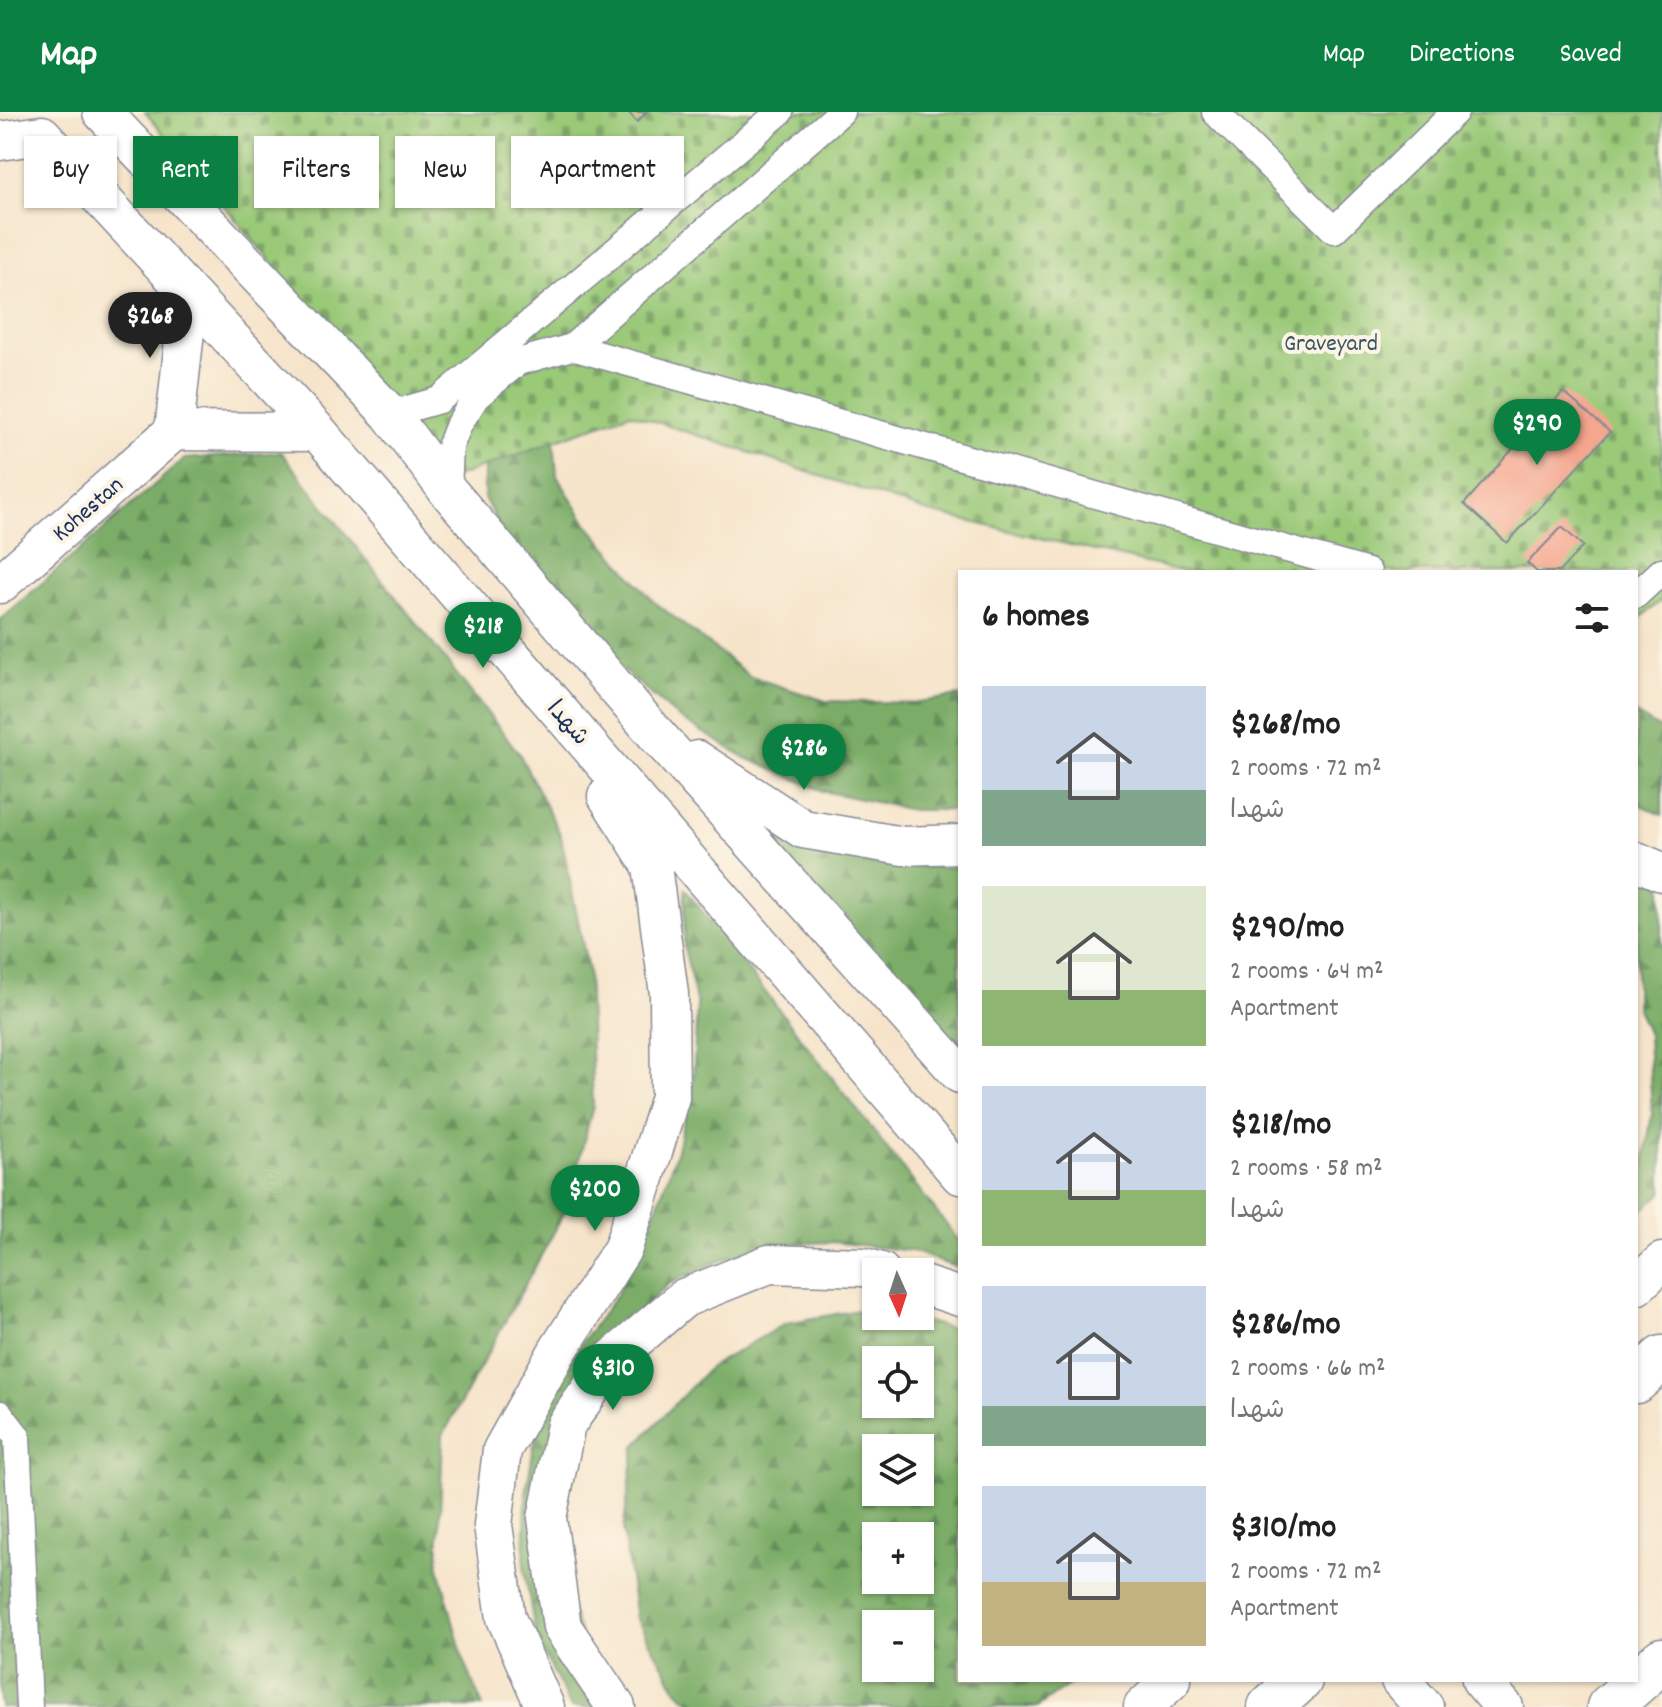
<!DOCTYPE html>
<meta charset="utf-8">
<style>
:root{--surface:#fff;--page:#f6f6f6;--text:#222;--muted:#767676;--accent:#0b8043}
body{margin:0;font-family:Dekko,"Playpen Sans Arabic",sans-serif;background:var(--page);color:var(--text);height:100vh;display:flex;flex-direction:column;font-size:30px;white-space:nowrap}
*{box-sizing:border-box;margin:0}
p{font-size:26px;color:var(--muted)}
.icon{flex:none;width:44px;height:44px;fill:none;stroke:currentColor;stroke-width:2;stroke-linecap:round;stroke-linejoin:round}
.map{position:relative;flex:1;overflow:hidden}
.side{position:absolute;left:958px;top:458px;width:680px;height:1112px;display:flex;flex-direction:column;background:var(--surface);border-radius:0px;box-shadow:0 2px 6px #0004}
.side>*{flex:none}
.top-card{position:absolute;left:24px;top:24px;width:760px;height:72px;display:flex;gap:16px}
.needle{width:52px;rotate:177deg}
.fabs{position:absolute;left:862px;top:1146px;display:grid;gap:16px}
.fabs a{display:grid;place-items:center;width:72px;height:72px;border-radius:0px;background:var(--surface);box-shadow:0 2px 6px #0004;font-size:40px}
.price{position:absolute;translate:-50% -68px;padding:0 18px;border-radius:28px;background:var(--accent);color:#fff;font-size:26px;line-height:52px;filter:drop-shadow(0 2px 4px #0008)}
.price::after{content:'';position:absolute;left:50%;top:48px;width:24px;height:18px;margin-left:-12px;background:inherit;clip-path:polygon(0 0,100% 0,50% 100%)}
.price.on{background:#222;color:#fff}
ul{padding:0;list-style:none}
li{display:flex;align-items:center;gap:24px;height:200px;padding:0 24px}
li span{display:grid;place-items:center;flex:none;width:224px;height:160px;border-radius:0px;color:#555}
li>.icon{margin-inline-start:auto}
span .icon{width:96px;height:96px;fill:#fffc;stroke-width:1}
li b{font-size:34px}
h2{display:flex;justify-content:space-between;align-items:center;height:96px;padding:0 24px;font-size:34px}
.chip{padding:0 28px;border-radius:0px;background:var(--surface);box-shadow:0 2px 6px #0004;font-size:28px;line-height:72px}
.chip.on{background:var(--accent);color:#fff}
header{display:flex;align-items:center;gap:48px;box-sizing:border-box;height:112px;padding:0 40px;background:var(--accent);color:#fff}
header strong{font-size:38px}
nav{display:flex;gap:44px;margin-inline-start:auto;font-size:28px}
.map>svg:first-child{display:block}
.forest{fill:url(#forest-firs);stroke:#4b6e63;stroke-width:2;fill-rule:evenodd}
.cemetery{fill:url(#cemetery-stones);stroke:#5a7c6b;stroke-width:2}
.building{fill:#f5a68e}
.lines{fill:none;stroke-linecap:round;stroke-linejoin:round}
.street-casing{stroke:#888a94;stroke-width:29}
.secondary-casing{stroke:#888a94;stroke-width:41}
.highway-casing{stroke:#888a94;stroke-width:47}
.street{stroke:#fff;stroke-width:26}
.secondary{stroke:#fff;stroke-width:38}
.highway{stroke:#fff;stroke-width:44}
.labels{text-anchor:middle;stroke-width:8;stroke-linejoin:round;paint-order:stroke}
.park-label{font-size:24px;fill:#3b5664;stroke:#fcf5e5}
.street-label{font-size:24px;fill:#1b2f5e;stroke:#fcf5e5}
</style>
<header>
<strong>Map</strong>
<nav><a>Map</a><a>Directions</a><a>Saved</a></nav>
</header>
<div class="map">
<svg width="1662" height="1595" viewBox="0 0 1662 1595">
<defs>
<pattern id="forest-firs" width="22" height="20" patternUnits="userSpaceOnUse" patternTransform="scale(2)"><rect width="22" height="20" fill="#7bad68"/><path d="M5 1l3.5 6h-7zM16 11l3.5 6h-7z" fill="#648d59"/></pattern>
<pattern id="cemetery-stones" width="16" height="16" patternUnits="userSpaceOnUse" patternTransform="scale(2)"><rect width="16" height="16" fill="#9ac978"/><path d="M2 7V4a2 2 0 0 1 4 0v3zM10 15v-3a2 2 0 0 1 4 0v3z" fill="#7da466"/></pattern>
</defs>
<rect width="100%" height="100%" fill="#fcf5e5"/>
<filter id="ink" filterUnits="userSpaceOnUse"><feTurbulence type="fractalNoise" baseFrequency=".0125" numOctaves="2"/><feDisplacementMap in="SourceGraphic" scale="16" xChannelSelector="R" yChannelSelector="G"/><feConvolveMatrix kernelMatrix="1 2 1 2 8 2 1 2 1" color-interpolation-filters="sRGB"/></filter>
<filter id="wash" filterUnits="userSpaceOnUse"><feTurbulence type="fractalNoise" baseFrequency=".006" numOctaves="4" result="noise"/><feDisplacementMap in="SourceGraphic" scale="32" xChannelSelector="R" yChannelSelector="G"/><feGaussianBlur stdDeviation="1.8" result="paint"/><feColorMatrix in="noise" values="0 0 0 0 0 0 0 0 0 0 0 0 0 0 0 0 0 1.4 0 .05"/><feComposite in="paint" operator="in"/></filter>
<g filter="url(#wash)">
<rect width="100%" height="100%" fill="#f6e4ca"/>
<path class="forest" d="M553 315 557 364 587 412 653 489 751 565 826 589 912 591 960 584V698H912L823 679 746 646 679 606 616 552 508 430 484 386 485 348Z
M281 340 519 641 561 724 588 858 593 994 566 1098 443 1323 438 1452 462 1543 483 1595H0V508L184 347Z
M1636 602 1662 618V703L1636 691Z
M723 697C791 721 888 761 960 755V970Z
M1636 762 1662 772V1081L1636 1103V1076L1643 1057 1652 1002 1648 923 1636 894Z
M685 777 960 1130V1157L912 1139 832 1130 765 1133 714 1151 669 1172 627 1210 540 1401 604 1595H571L536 1526 524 1455 526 1381 537 1315 570 1247 617 1182 655 1100 677 1038 693 970 697 893 684 836Z
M876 1195V1204H908L960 1219V1568H1076L1037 1595H697L677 1578 636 1506 623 1417 635 1334 710 1255 786 1211ZM920 1248V1292H876V1248ZM920 1336V1380H876V1336ZM920 1424V1468H876V1424ZM920 1512V1556H876V1512Z"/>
<path class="cemetery" d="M145 0H1662V488L1636 509V460H1185L929 400 630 301 453 366Z"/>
<g id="blocks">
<path class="building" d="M628 0H647L637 10Z
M1563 280 1610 320 1507 431 1464 392Z
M1562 415 1583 434 1559 460H1537L1527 451Z"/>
</g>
</g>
<g filter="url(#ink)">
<use href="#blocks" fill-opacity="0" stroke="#888a94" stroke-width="2"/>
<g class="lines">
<defs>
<path id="street" d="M1215 0 1334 118 1455 0
M572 235 1368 460
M390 302 439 288 780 0
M448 379 450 335 459 312 476 285 518 250 572 235 841 0
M1636 483 1662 459
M0 1302 17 1324 29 1595"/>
<path id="secondary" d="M102 0 390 302 448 379 654 620 960 962
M0 29 42 23 318 320 960 1063
M174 319 318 320
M174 319 189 183
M0 472 174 319
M697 648 803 717 903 734 960 732
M1636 749 1662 760
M920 1172 960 1185
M1636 1174 1662 1150
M1400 1568 1424 1595
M1481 1568 1504 1595
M545 1595 506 1506 493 1413 502 1338 557 1240 623 1136 670 985 669 882 652 754 607 684
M616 1595 562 1515 547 1406 566 1313 611 1248 684 1186 769 1152 864 1155 881 1160
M1143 1595 1172 1568"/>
<path id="highway" d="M1636 1269 1662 1246
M1270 1595 1300 1568
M1609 1595 1662 1548"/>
</defs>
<use href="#street" class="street-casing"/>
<use href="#secondary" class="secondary-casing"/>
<use href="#highway" class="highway-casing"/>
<use href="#street" class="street"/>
<use href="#secondary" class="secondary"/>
<use href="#highway" class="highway"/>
</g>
</g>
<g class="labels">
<g class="park-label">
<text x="1331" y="238">Graveyard</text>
</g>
<g class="street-label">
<text transform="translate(87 396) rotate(-41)" y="8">Kohestan</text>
<text transform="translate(569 610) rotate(49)" y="8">شهدا</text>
</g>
</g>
</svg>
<div class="fabs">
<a><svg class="needle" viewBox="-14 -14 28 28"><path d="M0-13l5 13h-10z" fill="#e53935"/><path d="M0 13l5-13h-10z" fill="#767676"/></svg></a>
<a><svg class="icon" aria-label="locate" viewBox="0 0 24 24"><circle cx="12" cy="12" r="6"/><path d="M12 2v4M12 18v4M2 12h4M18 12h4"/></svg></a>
<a><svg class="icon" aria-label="layers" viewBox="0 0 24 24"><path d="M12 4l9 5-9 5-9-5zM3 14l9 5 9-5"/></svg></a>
<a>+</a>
<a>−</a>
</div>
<b class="price on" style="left:150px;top:248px">$268</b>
<b class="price" style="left:1537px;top:355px">$290</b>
<b class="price" style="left:483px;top:558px">$218</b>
<b class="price" style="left:804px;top:680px">$286</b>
<b class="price" style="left:595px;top:1121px">$200</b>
<b class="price" style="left:613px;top:1300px">$310</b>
<div class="top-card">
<a class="chip">Buy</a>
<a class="chip on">Rent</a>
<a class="chip">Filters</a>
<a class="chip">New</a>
<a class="chip">Apartment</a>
</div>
<section class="side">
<h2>6 homes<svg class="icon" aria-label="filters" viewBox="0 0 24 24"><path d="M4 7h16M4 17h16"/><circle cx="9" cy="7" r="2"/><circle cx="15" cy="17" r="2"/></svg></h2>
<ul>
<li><span style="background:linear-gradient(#c9d6e8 65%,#7fa58c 0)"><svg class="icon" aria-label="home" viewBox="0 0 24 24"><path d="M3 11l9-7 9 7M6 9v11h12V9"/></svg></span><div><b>$268/mo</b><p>2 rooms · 72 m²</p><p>شهدا</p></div></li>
<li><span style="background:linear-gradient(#dfe7d0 65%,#8fb573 0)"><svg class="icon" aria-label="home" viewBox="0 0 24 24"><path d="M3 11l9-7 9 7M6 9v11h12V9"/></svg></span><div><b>$290/mo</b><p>2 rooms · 64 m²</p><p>Apartment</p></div></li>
<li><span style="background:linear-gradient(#c9d6e8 65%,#8fb573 0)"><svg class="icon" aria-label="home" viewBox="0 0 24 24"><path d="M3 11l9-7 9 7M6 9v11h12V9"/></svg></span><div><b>$218/mo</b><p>2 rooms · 58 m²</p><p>شهدا</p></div></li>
<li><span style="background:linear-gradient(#c9d6e8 75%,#7fa58c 0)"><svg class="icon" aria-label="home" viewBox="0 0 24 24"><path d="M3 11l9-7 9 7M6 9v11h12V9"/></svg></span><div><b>$286/mo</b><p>2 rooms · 66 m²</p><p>شهدا</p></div></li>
<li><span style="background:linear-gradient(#c9d6e8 60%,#c2b280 0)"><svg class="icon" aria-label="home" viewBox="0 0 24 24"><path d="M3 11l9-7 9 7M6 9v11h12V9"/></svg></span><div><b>$310/mo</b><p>2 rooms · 72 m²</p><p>Apartment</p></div></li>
</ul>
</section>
</div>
